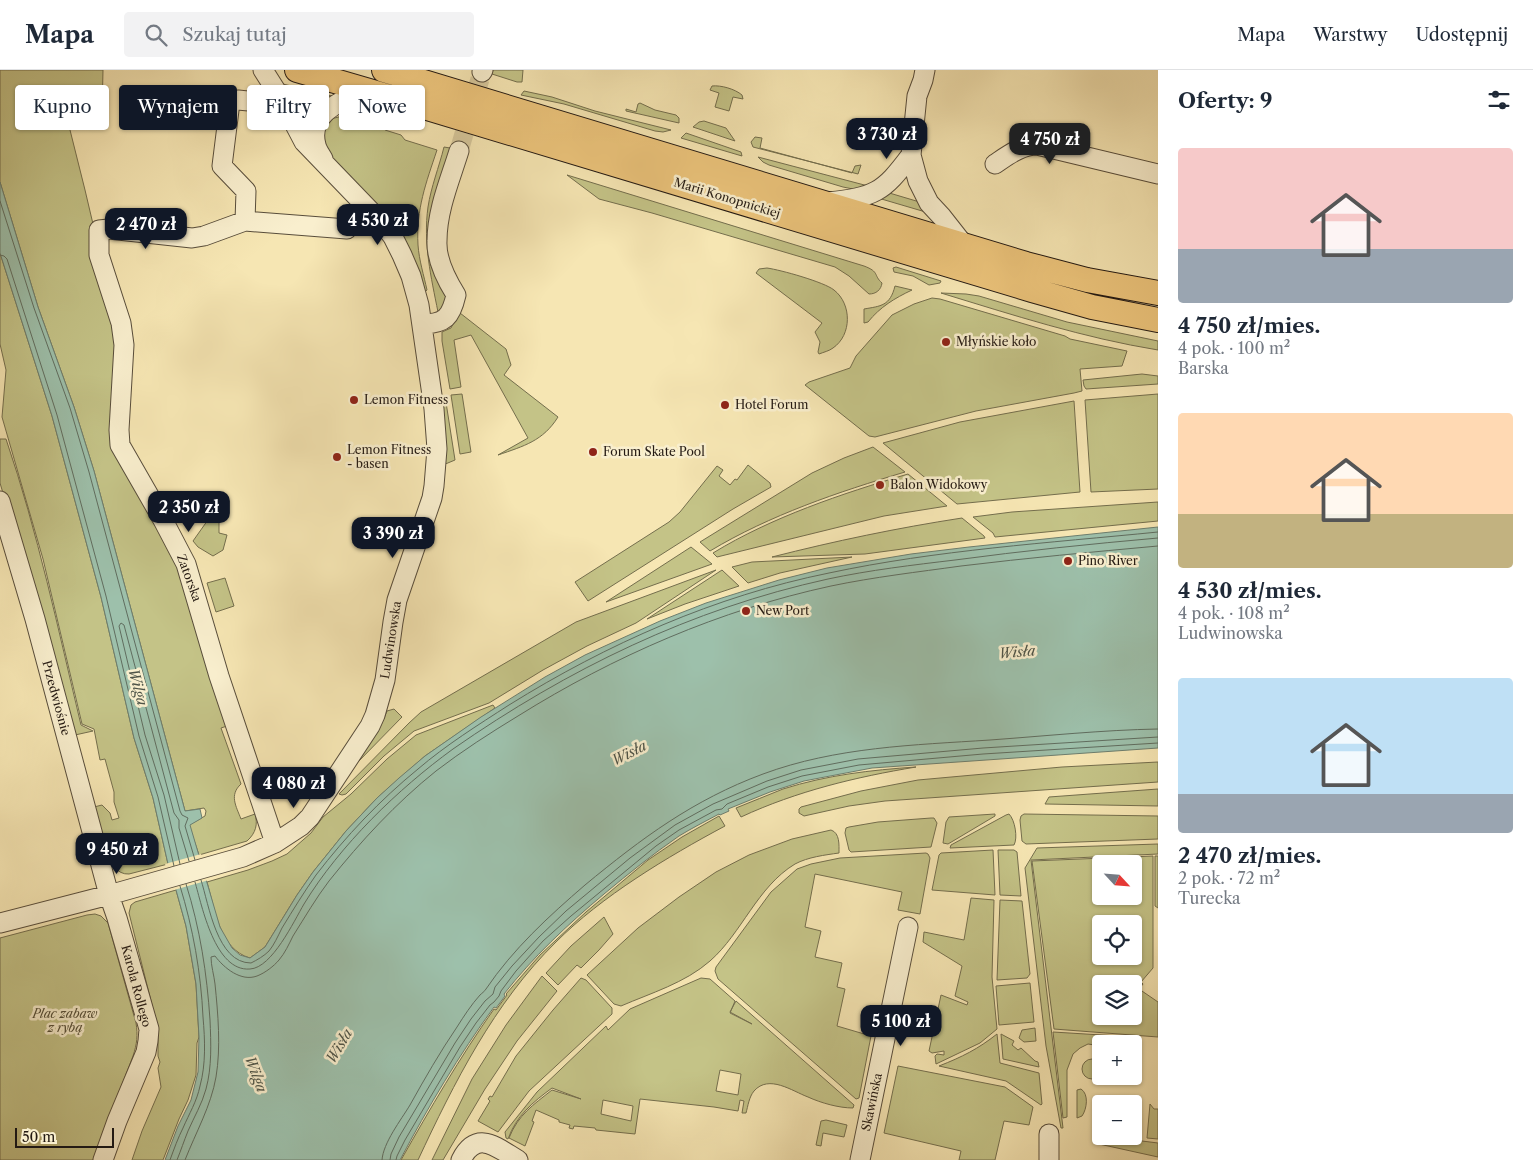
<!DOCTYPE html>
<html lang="pl">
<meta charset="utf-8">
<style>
:root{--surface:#fff;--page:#f2f2f3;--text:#1f2937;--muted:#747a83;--line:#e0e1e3;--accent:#111827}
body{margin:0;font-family:"Libre Caslon Text",serif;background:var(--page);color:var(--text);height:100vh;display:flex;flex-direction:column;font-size:19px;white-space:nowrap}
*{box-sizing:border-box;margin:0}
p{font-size:16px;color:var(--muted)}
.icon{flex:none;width:28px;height:28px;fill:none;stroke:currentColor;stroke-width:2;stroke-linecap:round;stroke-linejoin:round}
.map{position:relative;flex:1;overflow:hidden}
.sheet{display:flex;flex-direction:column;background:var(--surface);width:375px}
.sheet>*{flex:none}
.hud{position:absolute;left:15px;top:15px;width:475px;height:45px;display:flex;gap:10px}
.needle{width:32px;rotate:116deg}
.fabs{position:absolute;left:1092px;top:785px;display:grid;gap:10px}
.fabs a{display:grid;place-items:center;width:50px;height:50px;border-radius:5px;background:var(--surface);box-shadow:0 1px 4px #0004;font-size:25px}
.scale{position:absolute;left:15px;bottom:12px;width:99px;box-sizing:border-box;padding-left:5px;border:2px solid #241a13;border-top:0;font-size:14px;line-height:18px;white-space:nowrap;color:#241a13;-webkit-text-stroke:4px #f9efce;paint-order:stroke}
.price{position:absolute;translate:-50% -42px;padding:0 11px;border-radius:10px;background:var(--accent);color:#fff;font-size:16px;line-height:32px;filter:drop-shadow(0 1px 2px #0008)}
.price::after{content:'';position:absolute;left:50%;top:30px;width:15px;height:11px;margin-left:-8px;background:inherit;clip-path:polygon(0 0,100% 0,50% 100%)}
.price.on{background:#222;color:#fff}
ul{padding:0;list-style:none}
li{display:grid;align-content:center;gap:10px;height:265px;padding:0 20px}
li span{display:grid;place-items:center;height:155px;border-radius:5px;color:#555}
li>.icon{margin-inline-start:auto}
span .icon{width:90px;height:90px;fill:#fffc;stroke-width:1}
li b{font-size:21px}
h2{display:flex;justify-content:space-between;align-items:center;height:60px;padding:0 20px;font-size:21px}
.chip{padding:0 18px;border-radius:5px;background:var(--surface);box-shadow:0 1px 4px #0004;font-size:18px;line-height:45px}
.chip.on{background:var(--accent);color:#fff}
header{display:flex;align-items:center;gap:30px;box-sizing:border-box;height:70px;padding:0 25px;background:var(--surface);border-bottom:1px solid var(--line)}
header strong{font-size:24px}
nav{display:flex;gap:28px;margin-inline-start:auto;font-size:18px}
.search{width:350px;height:45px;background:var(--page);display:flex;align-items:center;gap:12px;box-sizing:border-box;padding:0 18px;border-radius:5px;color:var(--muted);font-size:19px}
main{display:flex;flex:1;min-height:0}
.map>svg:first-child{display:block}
.green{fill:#c4c387;stroke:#746e4d;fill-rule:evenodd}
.water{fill:#9dc0ab;stroke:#6d7e6e}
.pier{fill:#f6e6b3}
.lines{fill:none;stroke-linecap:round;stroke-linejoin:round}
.shore{stroke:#606d5f;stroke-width:1}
.minor-tunnel{stroke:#d6c79b;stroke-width:19;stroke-dasharray:19 9;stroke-linecap:butt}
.minor-casing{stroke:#584d3b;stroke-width:21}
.major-casing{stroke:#241a13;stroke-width:26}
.minor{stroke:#f9efce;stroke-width:19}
.major{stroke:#ebc37a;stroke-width:24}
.poi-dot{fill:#8f2418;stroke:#f9efce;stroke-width:2}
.labels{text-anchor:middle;stroke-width:5;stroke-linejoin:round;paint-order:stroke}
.street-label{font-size:12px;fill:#241a13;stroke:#f9efce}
.poi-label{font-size:12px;fill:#241a13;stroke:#f9efce;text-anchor:start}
.park-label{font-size:12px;font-style:italic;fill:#544d36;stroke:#f9efce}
.water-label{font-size:14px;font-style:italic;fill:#4e5448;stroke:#f9efce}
</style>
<header>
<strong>Mapa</strong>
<div class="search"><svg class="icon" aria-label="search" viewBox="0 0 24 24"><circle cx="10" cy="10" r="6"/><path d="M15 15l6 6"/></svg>Szukaj tutaj</div>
<nav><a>Mapa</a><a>Warstwy</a><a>Udostępnij</a></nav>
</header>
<main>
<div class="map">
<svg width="1158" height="1090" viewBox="0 0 1158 1090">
<rect width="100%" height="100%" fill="#f6e6b3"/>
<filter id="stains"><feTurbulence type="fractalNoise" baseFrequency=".004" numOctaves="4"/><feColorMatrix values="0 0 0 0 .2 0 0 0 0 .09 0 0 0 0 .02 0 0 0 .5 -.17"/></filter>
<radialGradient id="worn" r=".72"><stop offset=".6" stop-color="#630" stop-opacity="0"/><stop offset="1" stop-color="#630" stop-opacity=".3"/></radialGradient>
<path class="green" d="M0 0H103L102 44 67 48 85 120 117 256 116 349 179 489 230 655 221 658 241 714C229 725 236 736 241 749L255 744C258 754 256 763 247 771L199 785 189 755 205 746 206 741 204 738 185 741 94 401 74 337 38 237 0 112Z
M493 0H523L522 12H517L492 4Z
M283 14 332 26 326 33 285 22Z
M712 16C721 15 735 19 742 25L743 29 733 27 729 41 715 37 719 23 710 20Z
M524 21 552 27 595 41 671 60 663 62 655 61 564 34 521 25Z
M640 33 655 40 676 45 679 48V53L626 41V39L636 42 638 34Z
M346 45 352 46 385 56V60L401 65 405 70 437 80C426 113 416 139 418 175 419 190 424 206 427 220L423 224 329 86 318 64 331 49Z
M704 51 726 58 735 71 693 57 699 52Z
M686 63 741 82 742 86 681 68Z
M755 67 762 68 760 78 852 103 855 96 861 95 858 104 753 77 751 72Z
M444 77 450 78 430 189 435 206 447 229 440 240 438 242C431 207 423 173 428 137 431 117 439 97 444 77Z
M758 87 872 117 853 119 843 117 769 95 763 92Z
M567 105 864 196C880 202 873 205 882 213 881 220 876 224 869 224L849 206 835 197 652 143 599 129Z
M886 122 923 133 929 143 878 128Z
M0 183 52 346 101 527 134 668 153 728 168 794 129 804C105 806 99 754 94 737L102 735 110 743 112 750 119 748 114 732V722L105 689 100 690 94 659 82 654 43 489 2 347 6 300 0 274Z
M896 197 941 211 940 213 929 215 913 206 894 202 893 198Z
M767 198C781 200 824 212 834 220 852 234 852 265 833 278 829 281 824 282 819 284L818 282 820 272 815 262 822 253 756 203 759 199Z
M895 216 912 220C895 228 880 237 868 252L864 253V239C881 236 890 236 895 216Z
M941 223 966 224 979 226 1067 252 1158 271V280C1084 268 1013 245 941 223Z
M932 228 940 229 1065 266 1070 269 1127 281 1122 296 1080 299 1082 321 1074 323 976 341 875 367 869 366 805 315 809 312 850 298 856 286 892 245 914 234Z
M460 243 506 279 511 295 504 305 558 347C543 371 524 376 498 385L528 368 471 265 454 270 461 317 450 319 442 271V262L451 258 456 247Z
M1142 304 1158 306V314L1086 319 1084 316 1083 310Z
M462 324 471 382 460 384 451 325Z
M1158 324V419L1091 422 1085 330Z
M443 326H445L455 390 443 395 438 331Z
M1074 331 1080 422 957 434 883 373 960 352Z
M0 369H6C38 463 58 559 81 655L93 661 75 665 0 413Z
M873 377 905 402C838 422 770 445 710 481L700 472 812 403 844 388Z
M748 395 770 413 771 417 733 439 588 531 575 512 669 452 680 442 717 396 723 400 719 406 730 415 735 409 737 410Z
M908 404 947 436 884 446 717 487 713 483C772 447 841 424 908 404Z
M1158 432V451L995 467 993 463 973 447 1012 442Z
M219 442V463L227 465 223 480 213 486 198 477 193 471 210 447Z
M962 448 984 466 985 468 865 484 772 487C835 471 897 458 962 448Z
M691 477 712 494 606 532Z
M852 487 780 503 748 513 732 497 752 492Z
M716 500 636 553 587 576 543 600 489 633 414 661 384 686 346 724 342 725 339 724 409 653 421 642 576 552Z
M722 500 739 516 685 534 647 549Z
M225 508 234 536 216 542 207 513Z
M493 635 495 638 425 686 377 728 346 761 313 802 297 825 265 877 250 888C219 879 215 839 207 812L248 800 272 791 287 784 311 763 323 747 351 724 387 689 416 665Z
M394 639 402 647 357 693 381 655 387 641Z
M1158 692V712L885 731 849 736 804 746 799 743V739L801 737 861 721 918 710 1062 697Z
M916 697C856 707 797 721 741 747L736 738C752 732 767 725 783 719 827 705 871 700 916 697Z
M1158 719V736L1045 734 1049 727Z
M995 744V746L948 774 943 773 946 752 949 747Z
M1009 744C1015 750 1018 768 1014 775L950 778 951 775 1006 745Z
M1024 744 1158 746V769L1026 774 1022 771 1020 750 1021 746Z
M719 746 725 756C667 787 602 826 556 872 494 933 454 1013 418 1090H401C430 1039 460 987 494 939L496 940 507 925 506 924 540 885 586 842 648 790 682 767Z
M931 748H934L937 753 931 777 851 782 849 780 845 763 846 758 849 757 878 752Z
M831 760C840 763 839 775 839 783 825 785 808 787 795 794 757 817 742 863 710 891 685 913 651 923 621 936L614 934 587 905 638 858 679 827 716 802 749 785 792 769Z
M1158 774V784L1031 790 1063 1058H1061L1046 976 1025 798 1037 778Z
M993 780 995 825 932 820 939 785 941 783Z
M998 780H1014L1017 782 1021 826 1000 825Z
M926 783 928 784 930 788 920 844 898 840 902 822 815 804 805 857 821 861 815 887 842 893 837 917 845 919 837 956 871 966 859 1028 856 1029 718 909 715 901 716 897 771 822 797 799 811 794 840 788Z
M1153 786V898L1141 912 1143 914 1139 919 1158 932V967L1054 959 1032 791ZM1101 794H1134V826H1101ZM1101 854H1134V886H1101ZM1101 914H1134V946H1101Z
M1155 786H1158V838L1155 836Z
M176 820 186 856 196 914 199 967 197 973 196 1005 188 1030 179 1049 163 1090H132L142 1061 161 1017 158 998 160 992 158 986V959L129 843 131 835 135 832Z
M971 828 994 830 992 907 997 959 980 973 936 994 935 986 937 984 944 985V981L932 983 929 981 941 925 967 935 968 932 955 926 962 896 923 872 924 862 964 870Z
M1000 830 1022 831 1030 904 1027 908 997 910Z
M95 844 101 846 108 853 136 953C138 965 137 974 133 986L93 1090H0V868L87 845Z
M604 847 613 864 599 880 581 898 577 895 558 915 546 903 571 876Z
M542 906 557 921 517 971 485 1019 443 1090H432L472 1009 506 955Z
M581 908 586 910 612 938V944L529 1021 498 1062 478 1051 490 1031 488 1029 490 1026 492 1027 516 986 553 940Z
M701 908 710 909 735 931 730 943 752 954 730 942 736 931 854 1035 853 1038C839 1038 821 1033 808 1027 792 1021 769 1004 754 1021 749 1027 748 1036 746 1043H742L744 1031 740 1030 738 1041 714 1037 640 1029 635 1064 596 1060 595 1058 574 1056 573 1059 569 1058 570 1055 559 1052V1050L536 1040 532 1051 534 1052 525 1076 509 1068C518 1045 533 1035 552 1020L581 1029 552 1018C533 1032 516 1046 508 1069L506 1068 505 1062 537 1022 606 956 608 960 630 939ZM720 1000 741 1004 738 1025 716 1021ZM603 1030 633 1036 631 1051 601 1044Z
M1030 913 1034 952 999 955 996 916Z
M1035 958 1036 971 1024 972 1019 968 1022 960Z
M1053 962 1118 966V972H1114V974H1101V976L1088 974 1080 978 1073 984 1067 1000V1047L1063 1048Z
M997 964 1000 993 1039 1003 1042 1034 1041 1035 1006 1011 939 996C962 987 978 979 997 964Z
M1001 964 1014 971 1012 975 1018 980 1021 978 1035 991 1038 992 1039 997 1003 989Z
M1082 999a10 10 0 1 1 20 0a10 10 0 1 1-20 0Z
M898 996 1005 1017 1033 1037 1029 1055 1004 1051 995 1090H959L961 1081 884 1063Z
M1081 1019C1089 1024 1087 1039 1082 1046L1077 1048V1020Z
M1150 1034 1154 1039H1158V1069L1147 1068Z
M826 1050 847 1055 844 1067 823 1063 821 1076 816 1075 821 1051Z
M1102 1066 1158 1073V1087L1099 1074Z"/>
<path class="water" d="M0 112 38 237 74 337 94 401 185 741 200 739 202 748 190 755 220 857 232 878 240 885 250 888 265 877 297 825 313 802 346 761 377 728 399 708 425 686 481 647 545 607 585 585 660 551 706 533 779 510 827 498 911 484 969 477 1158 457V678L872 698 804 711 770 722 728 739 729 741 720 745 719 744C706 751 692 758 679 766 653 784 628 804 604 824 567 855 533 887 504 924L505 926 496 938 494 937C459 985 428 1037 400 1090H165L178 1056 191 1030 198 1002 199 967 196 914 186 856 176 820 168 794 153 728 134 668 101 527 52 346 0 183Z"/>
<path class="pier" d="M201 784 209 810 174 820 165 794Z"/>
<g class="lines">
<path class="shore" d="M0 131 34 238 70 338 89 402 180 741 182 745 188 748 185 756 195 790
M0 185 4 186 7 189 57 345 106 526 139 666 158 727 174 796
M180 794 164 725 145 665 119 556 121 553 124 555 174 743 179 750V758L189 791
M201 810C209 835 217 893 251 893 257 890 264 886 269 881 274 875 278 866 282 858 293 840 304 822 316 805 346 766 380 730 418 699 446 675 478 655 509 635 607 574 715 526 829 503 937 480 1048 473 1158 462
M195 812C202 836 215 902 250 899 272 898 294 851 304 834 340 775 398 719 453 679 568 599 691 539 828 509 870 500 913 495 955 490 1022 481 1090 474 1158 468
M170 1090C174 1079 178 1068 183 1058 189 1044 197 1031 200 1016 206 994 205 970 203 947 201 903 193 858 180 816
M177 1090C181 1080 184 1071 188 1061 194 1047 202 1034 206 1019 212 997 211 973 210 950 207 904 200 858 186 814
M185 1090C196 1062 211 1036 216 1007 221 977 218 944 215 914 214 905 211 896 211 887L215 886C224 898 241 912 257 906 265 903 274 896 279 890 285 883 289 874 293 866 305 847 316 828 329 811 361 771 396 733 436 701 462 681 490 663 518 646 614 586 720 540 831 516 874 507 918 502 961 496 1027 488 1092 482 1158 476
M382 1090C383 1073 401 1050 410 1035 425 1008 440 982 457 957 464 946 471 935 480 925 481 924 485 921 486 919 513 879 549 846 585 815 642 768 693 730 763 704 836 677 914 675 990 670 1046 666 1102 660 1158 659
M390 1090 391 1084 399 1067 455 973 471 949 485 931 493 924 495 917 512 896 539 867 566 841 630 788 675 755 713 734 767 711 801 700 858 689 983 678 1158 667
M396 1090 397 1086 405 1070 460 977 476 953 490 935 494 932 499 926 501 921 516 901 543 871 571 846 656 776 679 760 716 740 722 739 727 734 768 717 802 706 859 695 983 684 1158 673"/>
<path class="minor-tunnel" d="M459 81 482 2"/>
<defs>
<path id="minor" d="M925 0 923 10 917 26 911 85 918 111 929 133 942 147 964 175
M482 2 483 0
M323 89C321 85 317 80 316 75 307 42 343 31 366 19
M995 94C1007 86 1021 75 1037 75L1158 104
M828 132C874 127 883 123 911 85
M245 151 246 121 222 96 230 32 238 30 259 32
M422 254C445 254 451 247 456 225 446 209 436 190 437 171 437 140 450 110 459 81
M0 431 35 549 109 825 117 848 149 959 148 971 146 982 117 1051 103 1090
M275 773 219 606 186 494 163 450 120 375 119 360 124 275 121 253 99 185V160L109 159 192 168 204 166 245 151 347 159
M0 853 109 825 243 787 275 773 301 756 310 747 370 656 375 645 385 610 393 552 397 530 432 428 434 416 437 379 434 339 419 235 411 206 402 185 393 167 384 155 304 72 282 30 263 0
M461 1090C477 1059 496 1077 518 1090
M860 1090 908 857
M1049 1090V1064"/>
<path id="major" d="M297 0 414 34 1032 220 1092 237 1158 250
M384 0 1026 194 1087 210 1158 223"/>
</defs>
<use href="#minor" class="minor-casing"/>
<use href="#major" class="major-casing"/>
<use href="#minor" class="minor"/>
<use href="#major" class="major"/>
</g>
<g class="poi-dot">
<circle cx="946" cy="272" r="5"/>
<circle cx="354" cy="330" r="5"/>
<circle cx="725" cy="335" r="5"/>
<circle cx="593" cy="382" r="5"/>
<circle cx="337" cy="387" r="5"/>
<circle cx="880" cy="415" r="5"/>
<circle cx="1068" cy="491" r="5"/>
<circle cx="746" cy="541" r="5"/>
</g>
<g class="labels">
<g class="street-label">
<text transform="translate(727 128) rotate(17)" y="4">Marii Konopnickiej</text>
<text transform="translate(189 508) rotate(70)" y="4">Zatorska</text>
<text transform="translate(391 570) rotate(-81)" y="4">Ludwinowska</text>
<text transform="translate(56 628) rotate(75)" y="4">Przedwiośnie</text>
<text transform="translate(136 916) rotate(75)" y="4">Karola Rollego</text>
<text transform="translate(872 1032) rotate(-78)" y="4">Skawińska</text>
</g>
<g class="poi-label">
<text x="956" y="276">Młyńskie koło</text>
<text x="364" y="334">Lemon Fitness</text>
<text x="735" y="339">Hotel Forum</text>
<text x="347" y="384">Lemon Fitness<tspan x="347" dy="14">- basen</tspan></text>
<text x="603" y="386">Forum Skate Pool</text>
<text x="890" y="419">Balon Widokowy</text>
<text x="1078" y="495">Pino River</text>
<text x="756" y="545">New Port</text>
</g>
<g class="park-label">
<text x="65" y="948">Plac zabaw<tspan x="65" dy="14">z rybą</tspan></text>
</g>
<g class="water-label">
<text transform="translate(1017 582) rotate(-5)" y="5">Wisła</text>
<text transform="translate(138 617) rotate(75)" y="5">Wilga</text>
<text transform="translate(629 683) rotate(-27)" y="5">Wisła</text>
<text transform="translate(339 976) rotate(-59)" y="5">Wisła</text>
<text transform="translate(256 1004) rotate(70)" y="5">Wilga</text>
</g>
</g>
<rect width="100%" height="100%" filter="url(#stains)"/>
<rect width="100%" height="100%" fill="url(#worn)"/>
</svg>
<div class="fabs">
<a><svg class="needle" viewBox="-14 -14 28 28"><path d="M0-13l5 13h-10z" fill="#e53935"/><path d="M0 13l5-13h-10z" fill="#747a83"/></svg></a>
<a><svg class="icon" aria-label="locate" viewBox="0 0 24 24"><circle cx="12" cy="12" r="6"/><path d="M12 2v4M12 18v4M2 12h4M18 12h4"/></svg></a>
<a><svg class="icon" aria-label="layers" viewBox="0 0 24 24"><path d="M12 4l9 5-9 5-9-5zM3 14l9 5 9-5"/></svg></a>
<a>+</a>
<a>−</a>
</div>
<div class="scale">50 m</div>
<b class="price" style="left:887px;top:90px">3 730 zł</b>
<b class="price on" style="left:1050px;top:95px">4 750 zł</b>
<b class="price" style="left:378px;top:176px">4 530 zł</b>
<b class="price" style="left:146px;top:180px">2 470 zł</b>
<b class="price" style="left:189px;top:463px">2 350 zł</b>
<b class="price" style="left:393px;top:489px">3 390 zł</b>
<b class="price" style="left:294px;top:739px">4 080 zł</b>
<b class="price" style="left:117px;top:805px">9 450 zł</b>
<b class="price" style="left:901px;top:977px">5 100 zł</b>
<div class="hud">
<a class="chip">Kupno</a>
<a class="chip on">Wynajem</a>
<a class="chip">Filtry</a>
<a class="chip">Nowe</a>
</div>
</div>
<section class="sheet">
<h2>Oferty: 9<svg class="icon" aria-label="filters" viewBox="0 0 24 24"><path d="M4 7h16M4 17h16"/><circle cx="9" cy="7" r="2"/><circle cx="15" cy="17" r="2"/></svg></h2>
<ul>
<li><span style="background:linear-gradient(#f6c9c9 65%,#9aa5b1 0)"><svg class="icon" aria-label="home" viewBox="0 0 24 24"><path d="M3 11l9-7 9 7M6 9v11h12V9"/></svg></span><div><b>4 750 zł/mies.</b><p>4 pok. · 100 m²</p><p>Barska</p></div></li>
<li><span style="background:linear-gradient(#ffd9b3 65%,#c2b280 0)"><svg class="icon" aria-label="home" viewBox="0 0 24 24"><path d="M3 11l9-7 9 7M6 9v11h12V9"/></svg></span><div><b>4 530 zł/mies.</b><p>4 pok. · 108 m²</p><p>Ludwinowska</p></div></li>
<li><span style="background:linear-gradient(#bfe0f5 75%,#9aa5b1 0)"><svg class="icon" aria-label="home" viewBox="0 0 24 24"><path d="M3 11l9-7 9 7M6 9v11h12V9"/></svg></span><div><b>2 470 zł/mies.</b><p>2 pok. · 72 m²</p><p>Turecka</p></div></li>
</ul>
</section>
</main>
